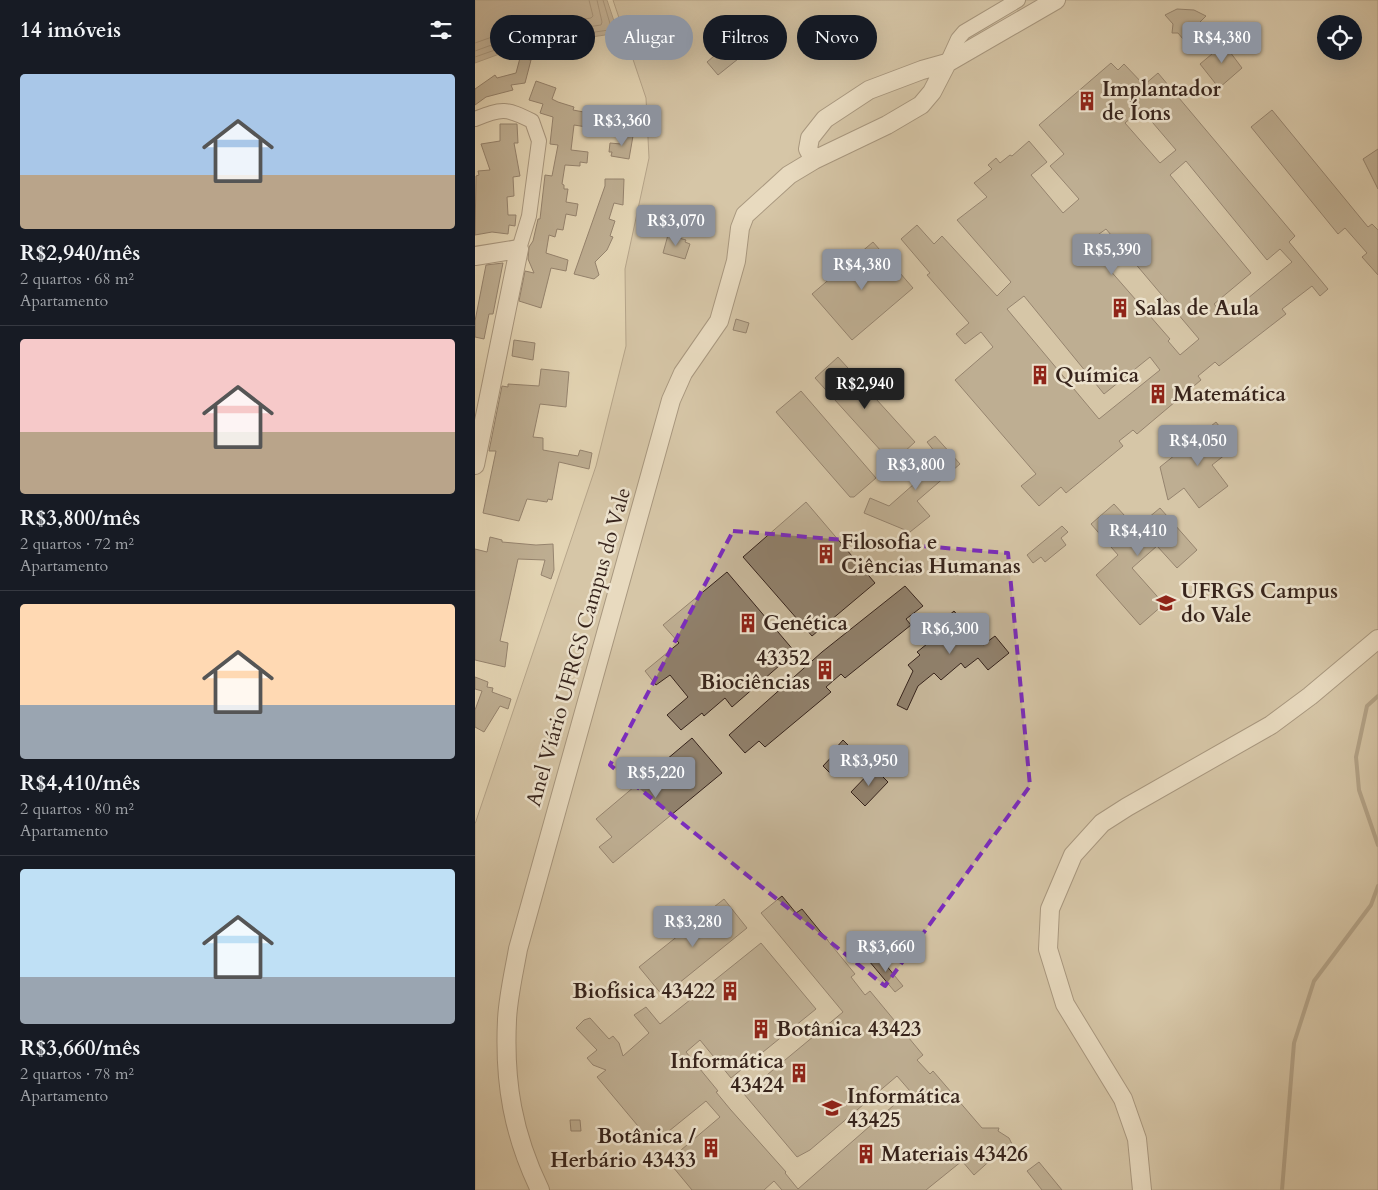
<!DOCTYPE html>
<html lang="pt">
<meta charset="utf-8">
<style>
:root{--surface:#171b24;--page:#20242c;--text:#f1f3f6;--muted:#9ea1a6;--line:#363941;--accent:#8c9099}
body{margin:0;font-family:Cardo,serif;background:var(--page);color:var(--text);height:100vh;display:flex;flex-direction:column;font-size:19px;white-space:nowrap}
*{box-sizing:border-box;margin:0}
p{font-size:16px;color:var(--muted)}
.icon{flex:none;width:28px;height:28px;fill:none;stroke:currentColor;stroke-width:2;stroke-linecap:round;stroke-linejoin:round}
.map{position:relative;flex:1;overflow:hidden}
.details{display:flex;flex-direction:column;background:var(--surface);width:475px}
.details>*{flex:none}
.banner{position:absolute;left:15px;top:15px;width:475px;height:45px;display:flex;gap:10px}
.tools{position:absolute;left:842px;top:15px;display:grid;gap:10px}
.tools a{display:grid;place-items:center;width:45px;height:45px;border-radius:50%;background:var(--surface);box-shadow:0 5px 20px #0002;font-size:25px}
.price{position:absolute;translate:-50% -42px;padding:0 11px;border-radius:5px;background:var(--accent);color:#fff;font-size:16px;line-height:32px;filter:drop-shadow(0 1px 2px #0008)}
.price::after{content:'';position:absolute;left:50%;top:30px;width:15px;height:11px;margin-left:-8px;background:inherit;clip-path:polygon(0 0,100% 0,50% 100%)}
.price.active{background:#222;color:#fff}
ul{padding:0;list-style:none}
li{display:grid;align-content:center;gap:10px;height:265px;padding:0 20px}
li+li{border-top:1px solid var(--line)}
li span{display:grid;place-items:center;height:155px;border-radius:5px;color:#555}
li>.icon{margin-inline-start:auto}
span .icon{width:90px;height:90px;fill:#fffc;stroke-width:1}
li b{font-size:21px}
h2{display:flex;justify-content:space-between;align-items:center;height:60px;padding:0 20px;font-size:21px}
.chip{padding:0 18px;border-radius:22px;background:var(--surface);box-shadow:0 5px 20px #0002;font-size:18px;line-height:45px}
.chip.active{background:var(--accent);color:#fff}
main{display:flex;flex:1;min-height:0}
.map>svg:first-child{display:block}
.green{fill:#c6b699;stroke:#7e6d5a;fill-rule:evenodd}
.water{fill:#a99880;stroke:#7b6a58}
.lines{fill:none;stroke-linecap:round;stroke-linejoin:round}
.shore{stroke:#705e4e;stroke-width:1}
.stream{stroke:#7b6a58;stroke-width:4}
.building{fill:#90806b;stroke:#37241c;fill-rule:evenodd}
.minor-casing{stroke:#625042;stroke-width:16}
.tertiary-casing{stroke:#625042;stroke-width:20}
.minor{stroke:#ede3ce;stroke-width:14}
.tertiary{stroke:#ede3ce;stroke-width:18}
.marked{fill:none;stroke:#7b2cbf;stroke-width:4;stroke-dasharray:10 6;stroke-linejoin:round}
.labels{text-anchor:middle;stroke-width:5;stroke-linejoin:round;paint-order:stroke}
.poi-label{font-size:21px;font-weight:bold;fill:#37241c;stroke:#ede3ce;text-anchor:start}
.street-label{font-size:21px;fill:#37241c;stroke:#ede3ce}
</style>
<main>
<section class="details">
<h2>14 imóveis<svg class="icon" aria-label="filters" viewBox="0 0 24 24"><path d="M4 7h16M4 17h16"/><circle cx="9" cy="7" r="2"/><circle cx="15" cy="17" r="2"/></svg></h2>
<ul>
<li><span style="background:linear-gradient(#a9c7e8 65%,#b9a48a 0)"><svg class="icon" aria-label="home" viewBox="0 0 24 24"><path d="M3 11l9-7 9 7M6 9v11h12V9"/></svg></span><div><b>R$2,940/mês</b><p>2 quartos · 68 m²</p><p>Apartamento</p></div></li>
<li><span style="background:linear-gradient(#f6c9c9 60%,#b9a48a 0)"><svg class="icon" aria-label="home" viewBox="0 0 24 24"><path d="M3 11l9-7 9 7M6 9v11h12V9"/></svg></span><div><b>R$3,800/mês</b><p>2 quartos · 72 m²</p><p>Apartamento</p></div></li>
<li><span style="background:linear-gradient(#ffd9b3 65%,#9aa5b1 0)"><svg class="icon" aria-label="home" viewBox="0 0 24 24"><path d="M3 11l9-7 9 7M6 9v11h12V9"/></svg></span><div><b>R$4,410/mês</b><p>2 quartos · 80 m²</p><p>Apartamento</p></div></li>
<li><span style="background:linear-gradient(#bfe0f5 70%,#9aa5b1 0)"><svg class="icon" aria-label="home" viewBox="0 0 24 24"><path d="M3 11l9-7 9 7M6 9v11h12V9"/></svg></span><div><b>R$3,660/mês</b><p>2 quartos · 78 m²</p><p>Apartamento</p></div></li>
</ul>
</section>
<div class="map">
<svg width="903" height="1190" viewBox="0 0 903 1190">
<rect width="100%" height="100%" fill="#e3d4b3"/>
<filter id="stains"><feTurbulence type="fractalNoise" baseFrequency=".004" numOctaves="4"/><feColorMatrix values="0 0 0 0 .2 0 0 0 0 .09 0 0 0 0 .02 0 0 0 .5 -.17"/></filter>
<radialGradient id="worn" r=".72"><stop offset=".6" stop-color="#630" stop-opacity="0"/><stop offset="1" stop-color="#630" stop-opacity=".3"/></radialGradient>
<path class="green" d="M138 0H903V1190H0V824L121 466 151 346 150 269 174 158 171 98ZM851 24H879V51H851Z"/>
<path class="water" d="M0 0H132L143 33 38 49 0 63Z"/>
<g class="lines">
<path class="shore" d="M0 43 34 31 116 18 118 16 114 0
M0 51 36 38 126 25 127 22 122 0
M0 57 37 44 134 30 136 27 128 0"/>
<path class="stream" d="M903 696 892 706 881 757 884 790 903 845
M807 1190 819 1043 839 981 896 905 903 886"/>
</g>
<path class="building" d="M702 9 719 10 731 16 721 26 720 34H714L708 39 703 33H697L698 24 690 15Z
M756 38 763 46 755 52 767 68 744 88 725 64Z
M252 45 263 59 243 75 232 62Z
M45 58 56 60 50 83 36 85 38 90 11 97 0 105V89L20 75 22 78 41 73Z
M636 63 643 70 649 64 669 85 683 73 820 236 814 242 853 289 845 296 837 286 807 309 811 314 744 366 740 362 723 376 726 380 662 434 658 430 644 441 648 446 591 493 586 487 564 506 546 486 561 474 480 380 518 347 506 332 490 344 481 334 494 323 452 275 455 273 426 239 442 225 459 244 467 236 522 296 536 282 482 220 512 197 499 183 517 169 513 165 521 158 525 163 535 155 537 156 554 141 572 162 556 175 588 213 604 199 575 166 589 154 564 125ZM666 109 701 150 685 163 650 123ZM711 161 792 260 805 249 817 262 750 317 739 304 776 273 695 175ZM631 229 724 339 705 355 693 341 695 339 613 245V242ZM549 296 629 394 675 357 685 370 624 419 532 309Z
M61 81 81 88 77 99 83 102 99 107 98 110 114 113 113 116 120 118 118 128 99 125 96 150 113 152 112 163 105 162V166L90 165 87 184 89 185V189H93L91 202 103 204 101 216 91 214 88 230 82 229 80 237 74 235 71 253 93 260 91 271 76 268 66 308 44 301 50 271 59 273 53 259 54 247 58 241 63 219H65L70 175 77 176 83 145 75 144 78 117 65 113 68 104 54 100Z
M797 110 893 227 897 224 903 230V275L887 257 892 253 870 228 863 234 776 127Z
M25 124H42L43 143H39L45 176 38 177 39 196 32 197 33 215H41L40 226 34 225 33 234 17 232 0 235 1 176 4 175 3 171 15 170 6 144 25 141Z
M148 133 158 136 154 159 136 156 137 152H134L135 143 146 144Z
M903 149V189L888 159Z
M130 179H149L148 205 139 203 134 219 140 221 135 236 138 237 132 250 120 262 124 275 119 279 99 274 130 186Z
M193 235 211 240 210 242 215 244 210 259 188 253Z
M398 242 438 288 377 340 337 294Z
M28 263 18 314H14L9 339 0 337V321L11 265Z
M261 319 274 323 271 333 258 330Z
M39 340 60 343 58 360 37 356Z
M363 357 440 442 417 463 340 378Z
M66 369 94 372 91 407 65 404 58 437 68 438V450L103 456 105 450 117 453 114 469 84 462 77 500 73 499 72 502 52 499 44 521 8 513 21 451H14L27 386 33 387V384L64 386Z
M326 391 401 478 379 497H375L301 412Z
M741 422 760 447 737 465 753 486 724 508 709 488 693 500 685 467Z
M460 436 485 464 442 501 455 516 435 532 389 513 395 498 414 506 439 484 433 477 460 452 452 442Z
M331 502 400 583 337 636 268 557Z
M639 504 661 528 685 508 722 550 702 568 682 546 657 568 689 604 665 625 621 575 643 555 616 524Z
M587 526 593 532 586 538 591 545 570 562 566 557 558 563 552 555Z
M15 537 27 540V542L61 545 78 544 79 570 76 579 66 575 70 560 43 559 25 641 33 643 30 667 0 660V549L12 552Z
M252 572 320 652 257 707 250 698 229 716 227 713 206 730 192 715 213 697 195 675 181 685 170 671 204 643 188 625Z
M430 586 448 606 431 619 436 625 370 678 366 674 351 687 356 692 290 747 284 741 270 753 254 735 347 652Z
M479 611 508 645 520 636 534 653 513 670 503 658 490 668 486 663 466 680 459 673 443 686 432 710 422 705 438 671 433 665 445 655 442 652 462 636 457 630Z
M0 677 13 682 12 687 18 688 17 692 36 699 33 709 25 706 9 732 0 727V710L7 691 0 689Z
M217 738 247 773 138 863 124 847 137 837 121 819Z
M368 740 379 751 358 776 348 766 362 751 360 749Z
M399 768 413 782 390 806 376 792Z
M307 896 321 913 327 909 380 974 376 977 390 995 395 991 448 1055 442 1060 455 1074 458 1071 507 1128H524L523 1131 534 1138 537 1144 536 1150 523 1159 520 1156 499 1175 487 1161 451 1190H307L299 1181 289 1190H217L193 1161 245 1117 231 1101 178 1144 122 1077 131 1070 118 1065 112 1058 122 1050 101 1028 109 1020 115 1018 134 1039 138 1036 144 1043 148 1056 174 1033 159 1015 171 1007 185 1024 286 943 341 1009 256 1078 225 1040 211 1052 243 1091 241 1092 255 1109 311 1172 310 1173 323 1189 435 1091 422 1076 335 1150 322 1157 269 1094 368 1012 286 913Z
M249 899 272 928 188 996 164 967Z
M402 954 428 986 420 992 394 961Z
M95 1120H105L106 1131H96Z
M564 1162 587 1190H567L552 1171Z"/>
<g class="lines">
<defs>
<path id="minor" d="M472 63 483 39 489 32 543 0
M0 119C27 108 31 108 57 121L64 141 54 216 44 249"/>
<path id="tertiary" d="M339 160 333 149 335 138 350 119 394 90 447 70 472 63 581 0
M0 256 44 249 0 465
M65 1190C38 1134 29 1083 32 1020 33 997 39 972 43 949L196 400 208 373 244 321 261 261 265 228 270 215 314 175 339 160 412 125 446 105 457 92 472 63
M667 1190 662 1139 648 1099 590 1004 573 949 575 909 598 855 627 823 652 807 796 725 835 696 903 639"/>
</defs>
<use href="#minor" class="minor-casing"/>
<use href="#tertiary" class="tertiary-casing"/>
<use href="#minor" class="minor"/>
<use href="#tertiary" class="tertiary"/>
</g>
<path d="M0 0H903V1190H0ZM258 531 533 553 555 786 410 986 135 765Z" fill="#e3d4b3" fill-opacity=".55" fill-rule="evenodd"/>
<path class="marked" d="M258 531 533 553 555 786 410 986 135 765Z"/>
<defs>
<symbol id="building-bare" viewBox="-9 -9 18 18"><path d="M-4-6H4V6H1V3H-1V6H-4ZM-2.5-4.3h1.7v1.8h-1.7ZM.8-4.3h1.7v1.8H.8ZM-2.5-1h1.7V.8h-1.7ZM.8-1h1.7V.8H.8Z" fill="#8f2418" stroke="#ede3ce" stroke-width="2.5" paint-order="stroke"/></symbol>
<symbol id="university-bare" viewBox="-9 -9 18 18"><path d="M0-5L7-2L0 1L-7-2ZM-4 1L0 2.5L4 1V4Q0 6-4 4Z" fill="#8f2418" stroke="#ede3ce" stroke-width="2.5" paint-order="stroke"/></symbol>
</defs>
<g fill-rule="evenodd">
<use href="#building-bare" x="598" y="87" width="28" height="28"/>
<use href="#building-bare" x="631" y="294" width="28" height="28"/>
<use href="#building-bare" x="551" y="361" width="28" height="28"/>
<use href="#building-bare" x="669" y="380" width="28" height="28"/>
<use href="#building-bare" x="337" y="540" width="28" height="28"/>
<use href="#university-bare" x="677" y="589" width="28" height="28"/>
<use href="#building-bare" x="259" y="609" width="28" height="28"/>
<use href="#building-bare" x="336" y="656" width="28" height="28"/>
<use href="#building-bare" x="241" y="977" width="28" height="28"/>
<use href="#building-bare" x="272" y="1015" width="28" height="28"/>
<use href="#building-bare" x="310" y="1059" width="28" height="28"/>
<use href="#university-bare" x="343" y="1094" width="28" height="28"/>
<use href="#building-bare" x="222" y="1134" width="28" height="28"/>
<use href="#building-bare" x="377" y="1140" width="28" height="28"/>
</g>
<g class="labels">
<g class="poi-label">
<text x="627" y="96">Implantador<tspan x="627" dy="24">de Íons</tspan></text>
<text x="660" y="315">Salas de Aula</text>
<text x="580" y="382">Química</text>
<text x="698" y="401">Matemática</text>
<text x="366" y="549">Filosofia e<tspan x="366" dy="24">Ciências Humanas</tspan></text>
<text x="706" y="598">UFRGS Campus<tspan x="706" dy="24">do Vale</tspan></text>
<text x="288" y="630">Genética</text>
<text x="335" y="665" text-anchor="end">43352<tspan x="335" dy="24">Biociências</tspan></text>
<text x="240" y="998" text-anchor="end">Biofísica 43422</text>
<text x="301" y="1036">Botânica 43423</text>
<text x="309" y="1068" text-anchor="end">Informática<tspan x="309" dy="24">43424</tspan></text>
<text x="372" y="1103">Informática<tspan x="372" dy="24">43425</tspan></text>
<text x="221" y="1143" text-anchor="end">Botânica /<tspan x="221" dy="24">Herbário 43433</tspan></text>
<text x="406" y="1161">Materiais 43426</text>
</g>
<g class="street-label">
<text transform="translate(103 647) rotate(-74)" y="7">Anel Viário UFRGS Campus do Vale</text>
</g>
</g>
<rect width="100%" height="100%" filter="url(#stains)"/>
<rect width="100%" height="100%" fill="url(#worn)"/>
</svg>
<div class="tools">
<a><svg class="icon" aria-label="locate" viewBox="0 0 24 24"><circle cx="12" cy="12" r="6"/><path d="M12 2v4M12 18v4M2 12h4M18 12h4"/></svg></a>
</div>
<b class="price" style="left:747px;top:64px">R$4,380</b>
<b class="price" style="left:147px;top:147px">R$3,360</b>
<b class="price" style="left:201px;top:247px">R$3,070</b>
<b class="price" style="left:637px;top:276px">R$5,390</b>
<b class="price" style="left:387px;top:291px">R$4,380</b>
<b class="price active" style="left:390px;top:410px">R$2,940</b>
<b class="price" style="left:723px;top:467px">R$4,050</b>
<b class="price" style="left:441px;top:491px">R$3,800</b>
<b class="price" style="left:663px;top:557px">R$4,410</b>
<b class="price" style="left:475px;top:655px">R$6,300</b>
<b class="price" style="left:394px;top:787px">R$3,950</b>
<b class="price" style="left:181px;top:799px">R$5,220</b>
<b class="price" style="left:218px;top:948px">R$3,280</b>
<b class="price" style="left:411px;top:973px">R$3,660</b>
<div class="banner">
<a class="chip">Comprar</a>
<a class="chip active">Alugar</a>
<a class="chip">Filtros</a>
<a class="chip">Novo</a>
</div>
</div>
</main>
